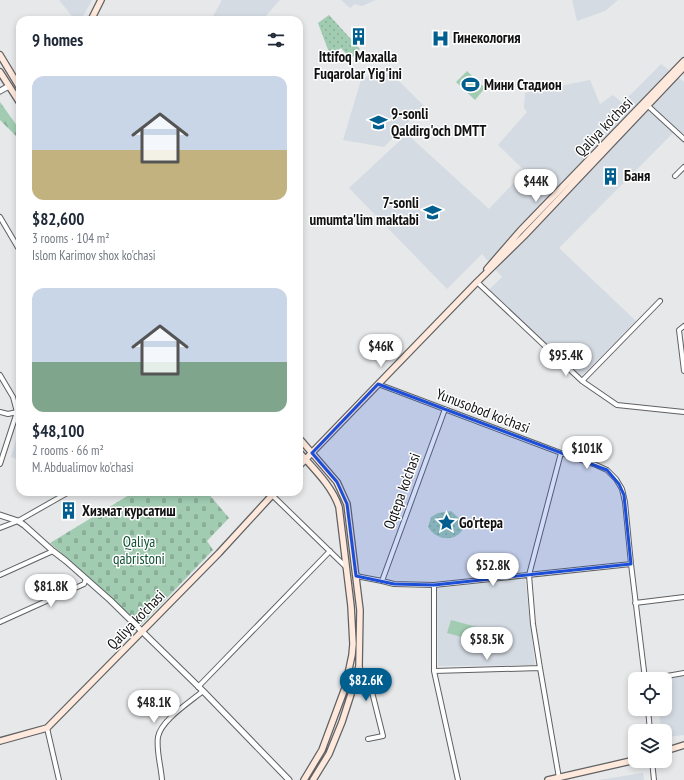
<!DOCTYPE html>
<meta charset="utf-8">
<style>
:root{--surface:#fff;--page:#f6f6f7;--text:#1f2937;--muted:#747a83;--accent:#005f8f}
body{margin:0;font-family:"PT Sans Narrow",sans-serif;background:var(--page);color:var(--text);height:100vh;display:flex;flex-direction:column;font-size:15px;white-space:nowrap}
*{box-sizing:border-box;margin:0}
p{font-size:13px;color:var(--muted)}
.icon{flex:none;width:22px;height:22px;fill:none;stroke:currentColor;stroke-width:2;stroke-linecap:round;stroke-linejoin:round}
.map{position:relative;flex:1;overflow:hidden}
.panel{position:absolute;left:16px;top:16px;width:287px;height:480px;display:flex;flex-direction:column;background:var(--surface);border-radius:12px;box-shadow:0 2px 6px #0003}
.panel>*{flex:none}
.buttons{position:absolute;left:628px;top:672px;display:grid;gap:8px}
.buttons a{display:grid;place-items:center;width:44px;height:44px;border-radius:8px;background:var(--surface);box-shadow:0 2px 6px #0003;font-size:20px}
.price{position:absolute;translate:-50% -34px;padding:0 9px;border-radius:14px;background:#fff;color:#222;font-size:13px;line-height:26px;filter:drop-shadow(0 1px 2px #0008)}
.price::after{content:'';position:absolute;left:50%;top:24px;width:12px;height:9px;margin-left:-6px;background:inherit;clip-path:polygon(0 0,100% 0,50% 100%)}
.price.selected{background:var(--accent);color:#fff}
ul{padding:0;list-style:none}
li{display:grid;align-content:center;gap:8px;height:212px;padding:0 16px}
li span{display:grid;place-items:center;height:124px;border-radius:12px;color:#555}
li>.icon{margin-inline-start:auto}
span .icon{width:72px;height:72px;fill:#fffc;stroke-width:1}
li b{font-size:17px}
h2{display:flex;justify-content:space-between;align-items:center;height:48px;padding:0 16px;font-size:17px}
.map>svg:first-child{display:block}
.built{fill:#d5dbe3}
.grass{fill:url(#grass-dots)}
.forest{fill:url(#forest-firs)}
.cemetery{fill:url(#cemetery-stones)}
.garden{fill:#a1ccb2}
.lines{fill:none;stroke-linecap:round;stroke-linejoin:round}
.minor-casing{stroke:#606163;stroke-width:6}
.tertiary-casing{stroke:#606163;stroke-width:7}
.secondary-casing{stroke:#606163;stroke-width:8}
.minor{stroke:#fff;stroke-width:4}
.tertiary{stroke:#fff;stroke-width:5}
.secondary{stroke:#fee9dc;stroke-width:5.5}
.marked{fill:#1d4ed8;fill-opacity:0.2;stroke:#1d4ed8;stroke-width:3;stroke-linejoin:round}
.labels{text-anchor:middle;stroke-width:3;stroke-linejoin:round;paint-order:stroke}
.poi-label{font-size:15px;font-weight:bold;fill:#111112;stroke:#fff;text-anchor:start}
.street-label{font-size:15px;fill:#111112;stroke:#fff}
.park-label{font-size:15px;fill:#105134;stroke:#fff}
</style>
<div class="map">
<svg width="684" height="780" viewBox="0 0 684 780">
<defs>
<pattern id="grass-dots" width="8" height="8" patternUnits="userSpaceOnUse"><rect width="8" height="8" fill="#a1ccb2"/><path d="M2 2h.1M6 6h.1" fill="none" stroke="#8aae98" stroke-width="1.8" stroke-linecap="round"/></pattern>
<pattern id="forest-firs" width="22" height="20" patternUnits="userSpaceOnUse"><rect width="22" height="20" fill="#a1ccb2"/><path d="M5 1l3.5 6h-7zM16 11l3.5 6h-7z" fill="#8aae98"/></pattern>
<pattern id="cemetery-stones" width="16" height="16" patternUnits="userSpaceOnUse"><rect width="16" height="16" fill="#a1ccb2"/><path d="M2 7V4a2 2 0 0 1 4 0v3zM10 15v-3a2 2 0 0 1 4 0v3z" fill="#8aae98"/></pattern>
</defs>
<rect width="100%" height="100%" fill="#e6e8ea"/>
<path class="built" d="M59 0H92L81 20H75Z
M222 0H280L262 20H211Z
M341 0H376L362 6 355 4 350 8Z
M572 0H618L605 11 577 21Z
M661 64 684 82V144L673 133 559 248 636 321 581 377 489 290 502 277 482 254 447 289 349 188 407 134 489 209 525 171 498 145 527 112 524 108 525 93 590 80 600 104 613 95 622 103Z
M378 70 382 73 390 72 424 106 384 147 343 140 361 80Z
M20 426V460L11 457Z
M525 578 535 665 438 666 437 587Z
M684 676V735L665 737V731H662L658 709H665V679Z
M643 773 644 780H598Z"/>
<path class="grass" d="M329 15 360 49 351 59 341 48 330 55 318 23Z
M451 511 461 520 464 527C457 543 436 541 428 527L431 517 438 513Z"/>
<path class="forest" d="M0 102 20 130V140L0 120Z"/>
<path class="cemetery" d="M134 492H207L229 518 207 541 213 550 141 625 50 543Z"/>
<path class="garden" d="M467 71 485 88 475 100 456 82Z
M451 620 477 627 473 640 447 633Z"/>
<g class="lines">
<defs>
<path id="minor" d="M647 105 684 139
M675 176 684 167
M0 217 20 251
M477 282 582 381 617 405 684 412
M684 326 679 330 684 371
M0 375 13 397 17 412
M582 381 660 301
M378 384 561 453 596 465 607 470 616 479 622 489 625 502 631 564 645 679
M0 412 8 414 17 412 0 464
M272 495 346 567
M0 528 18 521 69 492
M0 575 53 551
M356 576 382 581 394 584 434 585 631 564
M382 581 445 409
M434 585V671L458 780
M635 603 684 597
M0 622 84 584 86 579
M359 666 372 692 383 736 368 739
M434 671 540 668
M650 679 684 673
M198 687 330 551
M648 709 650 731
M47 728 59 780
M652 761 654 780
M559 778 540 668 533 624 529 575 561 453
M162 780C161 766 156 750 158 737 161 720 190 702 203 691"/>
<path id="tertiary" d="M0 91 9 86
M0 515 18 521 24 525 53 551 66 561 110 600 203 691 289 780"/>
<path id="secondary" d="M91 20 101 0
M0 55 20 88
M0 72 20 103
M487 269 520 231 684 61
M299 438 337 482 347 504 360 610 359 666 353 688 342 722 329 754 313 780
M299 452C314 469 332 486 339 507L351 606 353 644 352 655 345 688 322 750 304 780
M299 466 477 282 524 236 684 67
M0 741 47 728 219 553 275 492
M665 751 684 745
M548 780 635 760"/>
</defs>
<use href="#minor" class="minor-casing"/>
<use href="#tertiary" class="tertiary-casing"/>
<use href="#secondary" class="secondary-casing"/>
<use href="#minor" class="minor"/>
<use href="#tertiary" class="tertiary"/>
<use href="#secondary" class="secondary"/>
</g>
<path class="marked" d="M378 384 607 470 619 484 624 495 631 564 434 585 394 584 356 576 347 504 337 482 312 453Z"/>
<defs>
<symbol id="building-bare" viewBox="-9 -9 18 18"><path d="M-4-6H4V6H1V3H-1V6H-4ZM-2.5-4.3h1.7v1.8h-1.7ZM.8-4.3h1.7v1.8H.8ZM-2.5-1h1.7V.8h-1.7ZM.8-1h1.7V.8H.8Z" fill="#005f8f" stroke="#fff" stroke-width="2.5" paint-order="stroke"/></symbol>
<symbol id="hospital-bare" viewBox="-9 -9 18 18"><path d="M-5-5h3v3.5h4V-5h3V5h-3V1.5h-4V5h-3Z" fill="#005f8f" stroke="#fff" stroke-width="2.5" paint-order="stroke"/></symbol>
<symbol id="stadium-bare" viewBox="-9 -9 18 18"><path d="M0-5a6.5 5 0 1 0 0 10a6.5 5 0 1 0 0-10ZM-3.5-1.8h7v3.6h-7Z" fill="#005f8f" stroke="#fff" stroke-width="2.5" paint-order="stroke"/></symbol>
<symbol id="school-bare" viewBox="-9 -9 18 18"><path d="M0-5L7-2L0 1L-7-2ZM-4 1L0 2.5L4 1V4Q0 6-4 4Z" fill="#005f8f" stroke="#fff" stroke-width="2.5" paint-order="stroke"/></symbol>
<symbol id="sight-bare" viewBox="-9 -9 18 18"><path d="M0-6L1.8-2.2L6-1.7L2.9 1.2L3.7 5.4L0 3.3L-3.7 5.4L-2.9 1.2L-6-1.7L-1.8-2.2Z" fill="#005f8f" stroke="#fff" stroke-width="2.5" paint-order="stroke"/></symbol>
</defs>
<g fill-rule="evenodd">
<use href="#building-bare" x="346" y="24" width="25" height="25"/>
<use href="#hospital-bare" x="428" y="26" width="25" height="25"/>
<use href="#stadium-bare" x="458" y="72" width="25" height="25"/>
<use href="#school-bare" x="366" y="110" width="25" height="25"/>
<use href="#building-bare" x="598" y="164" width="25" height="25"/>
<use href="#school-bare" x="420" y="200" width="25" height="25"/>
<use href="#building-bare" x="56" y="498" width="25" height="25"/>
<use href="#sight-bare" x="434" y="510" width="25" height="25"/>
</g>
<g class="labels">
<g class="poi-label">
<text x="453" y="43">Гинекология</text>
<text x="358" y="62" text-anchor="middle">Ittifoq Maxalla<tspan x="358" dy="17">Fuqarolar Yig'ini</tspan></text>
<text x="484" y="90">Мини Стадион</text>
<text x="391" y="119">9-sonli<tspan x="391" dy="17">Qaldirg'och DMTT</tspan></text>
<text x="624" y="181">Баня</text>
<text x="419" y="208" text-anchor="end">7-sonli<tspan x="419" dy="17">umumta'lim maktabi</tspan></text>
<text x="82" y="516">Хизмат курсатиш</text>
<text x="459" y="528">Go'rtepa</text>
</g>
<g class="street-label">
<text transform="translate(604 127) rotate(-46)" y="5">Qaliya ko'chasi</text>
<text transform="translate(483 411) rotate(21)" y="5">Yunusobod ko'chasi</text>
<text transform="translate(402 491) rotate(-70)" y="5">Oqtepa ko'chasi</text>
<text transform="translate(136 620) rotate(-46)" y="5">Qaliya ko'chasi</text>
</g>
<g class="park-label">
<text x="139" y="547">Qaliya<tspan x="139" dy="17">qabristoni</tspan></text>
</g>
</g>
</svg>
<div class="buttons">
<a><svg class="icon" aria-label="locate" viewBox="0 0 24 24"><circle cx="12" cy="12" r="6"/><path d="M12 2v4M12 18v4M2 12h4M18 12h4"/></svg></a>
<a><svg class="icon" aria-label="layers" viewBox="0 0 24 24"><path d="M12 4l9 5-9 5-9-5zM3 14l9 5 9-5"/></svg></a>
</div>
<b class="price" style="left:536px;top:203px">$44K</b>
<b class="price" style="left:381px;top:368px">$46K</b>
<b class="price" style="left:566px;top:377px">$95.4K</b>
<b class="price" style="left:587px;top:470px">$101K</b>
<b class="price" style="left:493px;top:587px">$52.8K</b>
<b class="price" style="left:51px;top:608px">$81.8K</b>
<b class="price" style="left:487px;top:661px">$58.5K</b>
<b class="price selected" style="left:366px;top:702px">$82.6K</b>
<b class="price" style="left:154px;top:724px">$48.1K</b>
<section class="panel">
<h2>9 homes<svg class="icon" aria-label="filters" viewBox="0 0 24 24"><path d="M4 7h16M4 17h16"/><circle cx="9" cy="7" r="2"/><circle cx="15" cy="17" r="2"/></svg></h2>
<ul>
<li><span style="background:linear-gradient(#c9d6e8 60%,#c2b280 0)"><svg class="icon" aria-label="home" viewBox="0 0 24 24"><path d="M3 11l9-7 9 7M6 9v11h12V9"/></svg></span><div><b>$82,600</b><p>3 rooms · 104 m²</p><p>Islom Karimov shox ko'chasi</p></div></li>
<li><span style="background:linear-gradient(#c9d6e8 60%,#7fa58c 0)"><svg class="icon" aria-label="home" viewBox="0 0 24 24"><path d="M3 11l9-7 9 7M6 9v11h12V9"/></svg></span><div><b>$48,100</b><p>2 rooms · 66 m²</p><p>M. Abdualimov ko'chasi</p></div></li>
</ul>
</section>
</div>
